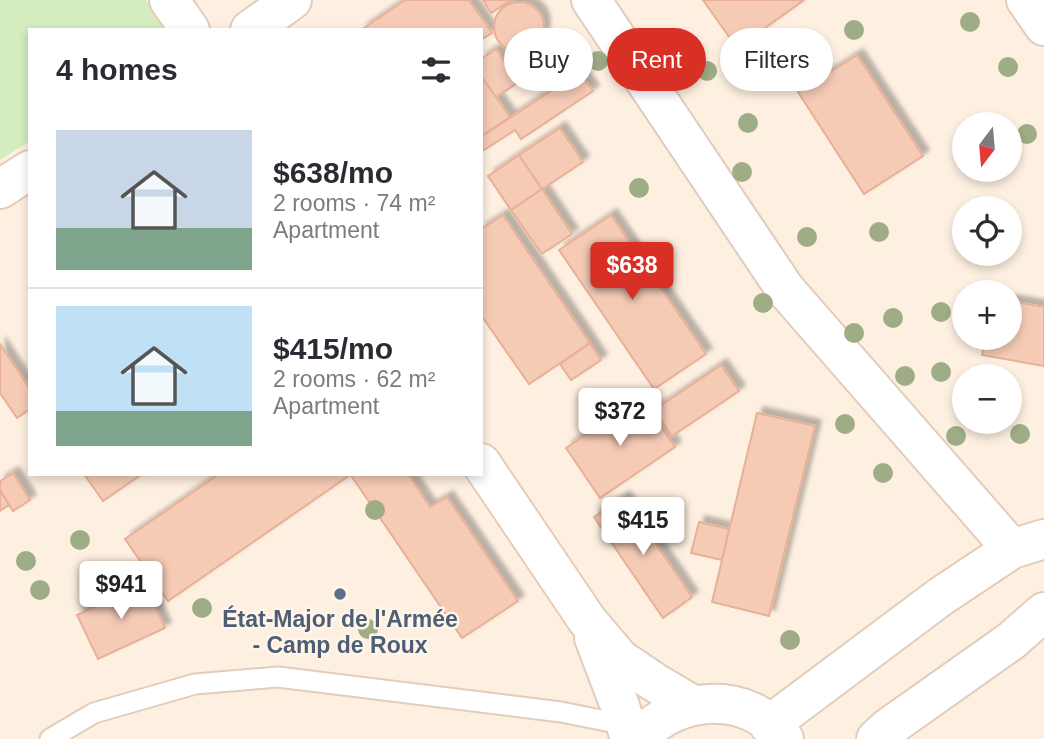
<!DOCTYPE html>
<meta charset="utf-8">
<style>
:root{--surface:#fff;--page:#f7f7f7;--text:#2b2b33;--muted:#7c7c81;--line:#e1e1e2;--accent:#d93025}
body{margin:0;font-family:Arial,sans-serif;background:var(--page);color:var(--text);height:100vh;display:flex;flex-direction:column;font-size:26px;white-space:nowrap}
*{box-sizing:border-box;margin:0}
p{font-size:23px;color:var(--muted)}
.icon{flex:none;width:38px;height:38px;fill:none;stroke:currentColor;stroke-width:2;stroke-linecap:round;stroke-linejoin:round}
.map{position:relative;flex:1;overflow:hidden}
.sheet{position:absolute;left:28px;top:28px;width:455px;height:448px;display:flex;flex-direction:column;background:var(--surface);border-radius:0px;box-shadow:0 4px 10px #0003}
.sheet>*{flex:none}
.top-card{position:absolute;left:504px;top:28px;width:434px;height:63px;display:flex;gap:14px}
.needle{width:46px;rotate:196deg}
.buttons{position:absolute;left:952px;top:112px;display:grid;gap:14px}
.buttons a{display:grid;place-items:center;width:70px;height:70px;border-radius:50%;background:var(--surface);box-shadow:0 4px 10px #0003;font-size:35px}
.price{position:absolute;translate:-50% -60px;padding:0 16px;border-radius:7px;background:#fff;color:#222;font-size:23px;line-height:46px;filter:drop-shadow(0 2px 4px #0008)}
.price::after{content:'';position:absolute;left:50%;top:42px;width:21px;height:16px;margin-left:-10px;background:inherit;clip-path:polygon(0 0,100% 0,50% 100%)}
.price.selected{background:var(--accent);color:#fff}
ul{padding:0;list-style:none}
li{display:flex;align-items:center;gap:21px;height:175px;padding:0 28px}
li+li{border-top:2px solid var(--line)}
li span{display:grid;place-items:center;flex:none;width:196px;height:140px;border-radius:0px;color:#555}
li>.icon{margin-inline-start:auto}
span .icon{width:84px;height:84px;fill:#fffc;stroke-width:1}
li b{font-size:30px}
h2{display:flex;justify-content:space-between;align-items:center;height:84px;padding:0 28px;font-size:30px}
.tag{padding:0 24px;border-radius:32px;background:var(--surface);box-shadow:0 4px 10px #0003;font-size:24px;line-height:63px}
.tag.selected{background:var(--accent);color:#fff}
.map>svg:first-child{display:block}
.garden{fill:#d4ecbe}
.building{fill:#f5cbb6;stroke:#e8b096;stroke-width:2;filter:url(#shadow)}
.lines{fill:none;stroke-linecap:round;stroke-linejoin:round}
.lane-casing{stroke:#e2ccbc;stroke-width:23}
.street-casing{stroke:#e2ccbc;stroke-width:42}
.lane{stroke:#fff;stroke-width:19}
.street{stroke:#fff;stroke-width:38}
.tree{fill:#9fad86}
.service-dot{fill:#5c6f8a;stroke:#fff5e8;stroke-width:2.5}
.labels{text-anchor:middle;stroke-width:5;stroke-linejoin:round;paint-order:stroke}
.service-label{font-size:23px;font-weight:bold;fill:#4e5e75;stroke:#fff5e8}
</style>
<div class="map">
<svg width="1044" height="739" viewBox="0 0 1044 739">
<defs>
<filter id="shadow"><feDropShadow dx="6" dy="-6" stdDeviation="2" flood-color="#0004"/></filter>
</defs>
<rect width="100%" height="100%" fill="#fef0e1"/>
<path class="garden" d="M0 0H146L165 30H30V141L0 160Z"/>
<path class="building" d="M405 0H469L492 33 481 40V30H361Z
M483 0H511L491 13Z
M703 0H804L737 48Z
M494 27a25 25 0 1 1 50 0a25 25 0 1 1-50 0Z
M496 49 519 82 496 97 481 76V59Z
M857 55 923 156 864 194 798 92Z
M579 72 593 91 521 139 515 130 481 152V137Z
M481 76 510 117 481 136Z
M560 128 583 162 542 189 519 155Z
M519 155 542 189 511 210 488 176Z
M542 189 572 234 542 254 511 210Z
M503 215 590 343 529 384 481 315V229Z
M611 215 706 354 654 389 559 250Z
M1010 301 1044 307V366L982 355 985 338H1010Z
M590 343 601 360 571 380 560 364Z
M0 344 30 389V409L17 418 0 393Z
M721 365 739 391 672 436 654 410Z
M641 398 675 447 600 498 566 448Z
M757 413 815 426 769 616 712 602Z
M13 473 30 500 13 511 0 490V481Z
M84 474H142L103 501Z
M219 474 350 475 168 601 125 539Z
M350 474H408L430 507 447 497 518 601 462 638Z
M0 490 9 505 0 511Z
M624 497 692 597 663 618 594 517Z
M699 522 729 529 722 560 691 553Z
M145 584 165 628 98 659 77 615Z"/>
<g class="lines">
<defs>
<path id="lane" d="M50 739 94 713 195 684 278 677 561 712 626 725"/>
<path id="street" d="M169 0 190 30
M591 0 785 289 1012 549
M1026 0 1044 26
M250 30 292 0
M0 189 30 170
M481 463 587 620 620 659 654 682 693 705
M594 638 620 706 630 739
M769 725 940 597 1012 549 1044 539
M639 739C674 695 750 689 784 739
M876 739 888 728 1011 641 1044 612"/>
</defs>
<use href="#lane" class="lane-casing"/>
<use href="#street" class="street-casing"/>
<use href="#lane" class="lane"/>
<use href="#street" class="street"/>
</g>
<g class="tree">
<circle cx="970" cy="22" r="10"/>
<circle cx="854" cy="30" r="10"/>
<circle cx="795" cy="40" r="10"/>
<circle cx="598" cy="61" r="10"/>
<circle cx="1008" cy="67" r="10"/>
<circle cx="707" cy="71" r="10"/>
<circle cx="748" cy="123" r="10"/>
<circle cx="1027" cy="134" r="10"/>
<circle cx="742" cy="172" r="10"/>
<circle cx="639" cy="188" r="10"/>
<circle cx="879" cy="232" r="10"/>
<circle cx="807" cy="237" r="10"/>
<circle cx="763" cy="303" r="10"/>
<circle cx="941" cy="312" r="10"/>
<circle cx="893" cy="318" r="10"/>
<circle cx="854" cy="333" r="10"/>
<circle cx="941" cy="372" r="10"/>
<circle cx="905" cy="376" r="10"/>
<circle cx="845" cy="424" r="10"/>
<circle cx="1020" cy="434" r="10"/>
<circle cx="956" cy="436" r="10"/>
<circle cx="883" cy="473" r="10"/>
<circle cx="375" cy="510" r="10"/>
<circle cx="80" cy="540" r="10"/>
<circle cx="26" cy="561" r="10"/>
<circle cx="40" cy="590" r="10"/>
<circle cx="202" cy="608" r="10"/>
<circle cx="368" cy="629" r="10"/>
<circle cx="790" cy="640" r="10"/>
</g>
<circle class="service-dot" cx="340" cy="594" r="7"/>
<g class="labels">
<g class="service-label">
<text x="340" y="627">État-Major de l'Armée<tspan x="340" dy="26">- Camp de Roux</tspan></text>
</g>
</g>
</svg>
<div class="buttons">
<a><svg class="needle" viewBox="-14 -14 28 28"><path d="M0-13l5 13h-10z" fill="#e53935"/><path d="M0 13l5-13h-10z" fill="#7c7c81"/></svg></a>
<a><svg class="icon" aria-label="locate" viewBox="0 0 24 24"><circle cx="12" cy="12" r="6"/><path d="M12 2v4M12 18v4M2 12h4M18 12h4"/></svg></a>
<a>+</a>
<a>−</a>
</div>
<b class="price selected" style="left:632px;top:302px">$638</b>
<b class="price" style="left:620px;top:448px">$372</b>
<b class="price" style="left:643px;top:557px">$415</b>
<b class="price" style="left:121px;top:621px">$941</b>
<div class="top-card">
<a class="tag">Buy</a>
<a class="tag selected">Rent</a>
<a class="tag">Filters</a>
</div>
<section class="sheet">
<h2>4 homes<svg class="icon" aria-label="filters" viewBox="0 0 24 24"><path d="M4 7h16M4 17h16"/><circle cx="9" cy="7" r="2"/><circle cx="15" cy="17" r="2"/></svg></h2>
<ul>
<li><span style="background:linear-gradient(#c9d6e8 70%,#7fa58c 0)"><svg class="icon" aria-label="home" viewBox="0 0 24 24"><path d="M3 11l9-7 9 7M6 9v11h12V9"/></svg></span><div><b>$638/mo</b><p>2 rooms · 74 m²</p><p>Apartment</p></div></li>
<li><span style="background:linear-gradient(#bfe0f5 75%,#7fa58c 0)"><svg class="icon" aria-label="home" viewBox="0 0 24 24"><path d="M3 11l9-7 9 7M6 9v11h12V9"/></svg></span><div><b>$415/mo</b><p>2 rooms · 62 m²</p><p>Apartment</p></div></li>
</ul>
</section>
</div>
